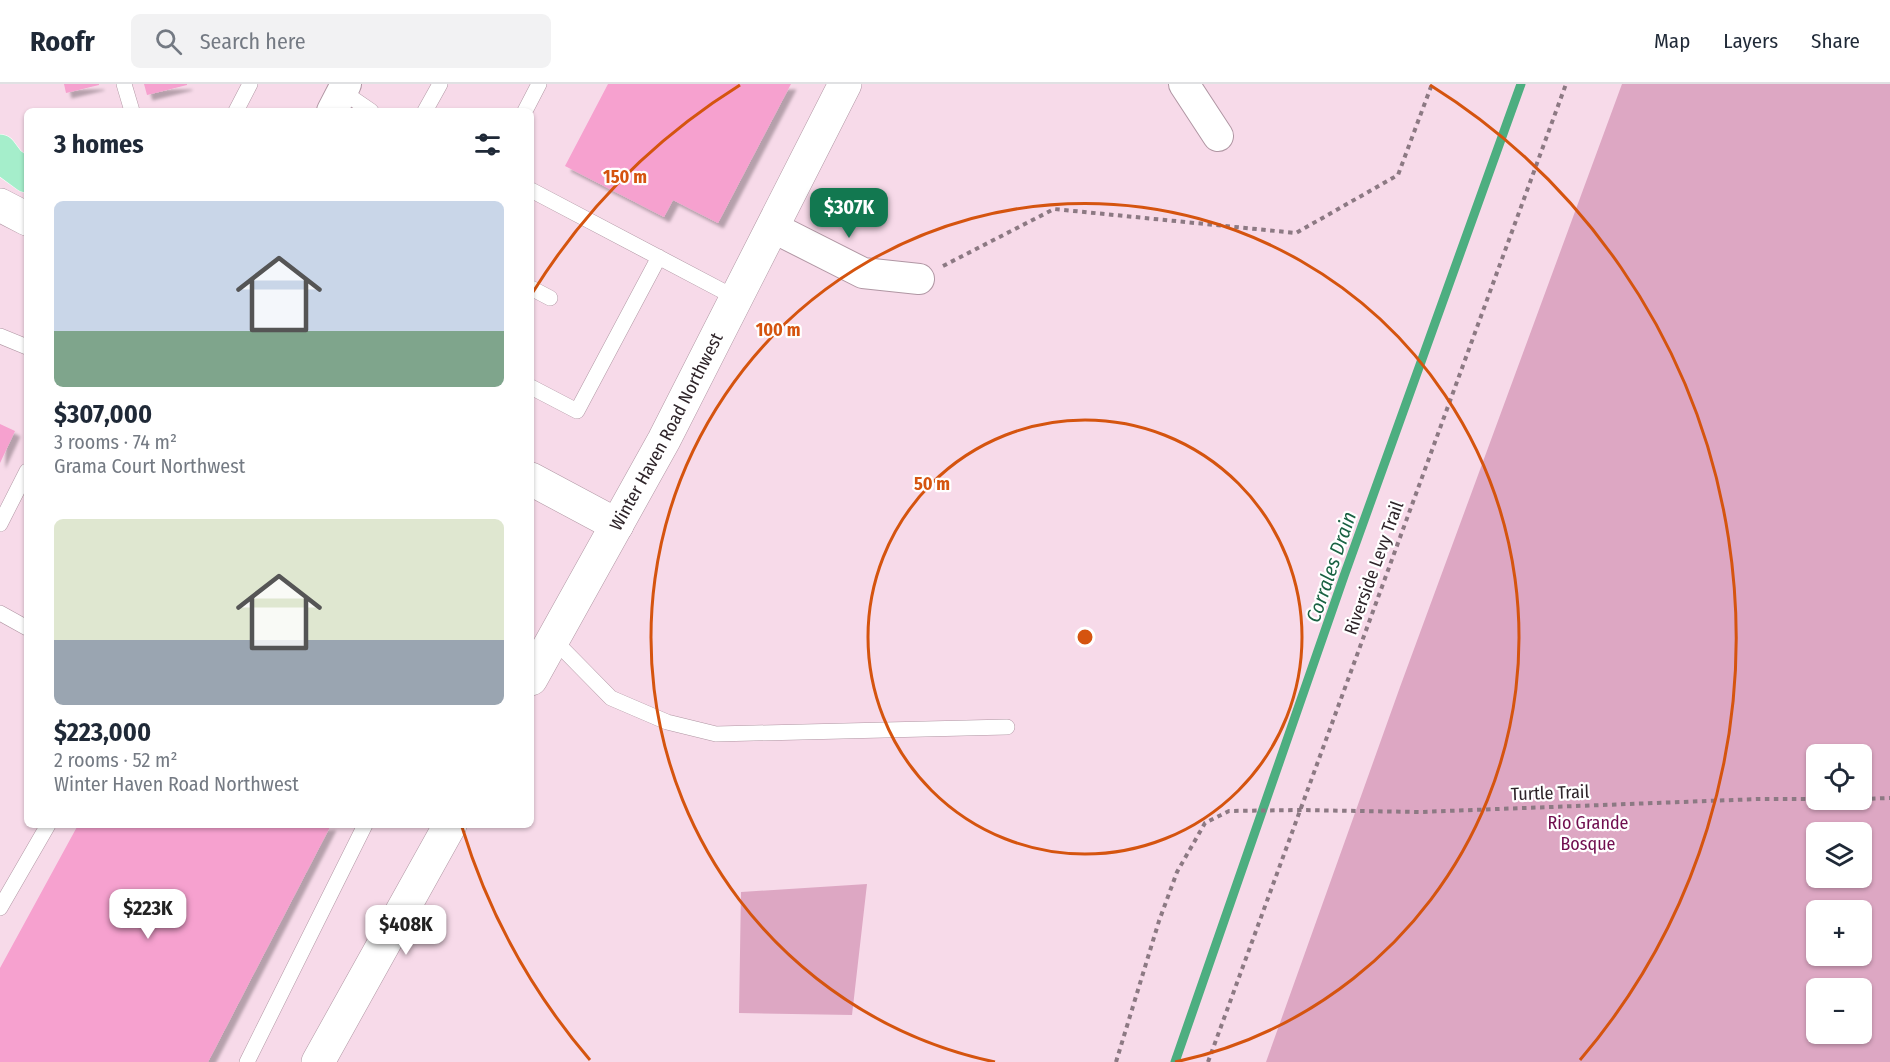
<!DOCTYPE html>
<meta charset="utf-8">
<style>
:root{--surface:#fff;--page:#f2f2f3;--text:#1f2937;--muted:#747a83;--line:#e0e1e3;--accent:#127850}
body{margin:0;font-family:"Fira Sans Condensed",sans-serif;background:var(--page);color:var(--text);height:100vh;display:flex;flex-direction:column;font-size:22px;white-space:nowrap}
*{box-sizing:border-box;margin:0}
p{font-size:20px;color:var(--muted)}
.icon{flex:none;width:33px;height:33px;fill:none;stroke:currentColor;stroke-width:2;stroke-linecap:round;stroke-linejoin:round}
.map{position:relative;flex:1;overflow:hidden}
.drawer{position:absolute;left:24px;top:24px;width:510px;height:720px;display:flex;flex-direction:column;background:var(--surface);border-radius:9px;box-shadow:0 2px 4px #0004}
.drawer>*{flex:none}
.fabs{position:absolute;left:1806px;top:660px;display:grid;gap:12px}
.fabs a{display:grid;place-items:center;width:66px;height:66px;border-radius:9px;background:var(--surface);box-shadow:0 2px 4px #0004;font-size:30px}
.price{position:absolute;translate:-50% -51px;padding:0 14px;border-radius:12px;background:#fff;color:#222;font-size:20px;line-height:39px;filter:drop-shadow(0 2px 3px #0008)}
.price::after{content:'';position:absolute;left:50%;top:36px;width:18px;height:14px;margin-left:-9px;background:inherit;clip-path:polygon(0 0,100% 0,50% 100%)}
.price.current{background:var(--accent);color:#fff}
ul{padding:0;list-style:none}
li{display:grid;align-content:center;gap:12px;height:318px;padding:0 30px}
li span{display:grid;place-items:center;height:186px;border-radius:9px;color:#555}
li>.icon{margin-inline-start:auto}
span .icon{width:108px;height:108px;fill:#fffc;stroke-width:1}
li b{font-size:26px}
h2{display:flex;justify-content:space-between;align-items:center;height:72px;padding:0 30px;font-size:26px}
header{display:flex;align-items:center;gap:36px;box-sizing:border-box;height:84px;padding:0 30px;background:var(--surface);border-bottom:2px solid var(--line)}
header strong{font-size:28px}
nav{display:flex;gap:33px;margin-inline-start:auto;font-size:21px}
.search{width:420px;height:54px;background:var(--page);display:flex;align-items:center;gap:15px;box-sizing:border-box;padding:0 21px;border-radius:9px;color:var(--muted);font-size:22px}
.map>svg:first-child{display:block}
.green{fill:#dda7c3;fill-rule:evenodd}
.lines{fill:none;stroke-linecap:round;stroke-linejoin:round}
.stream{stroke:#4dae80;stroke-width:9}
.building{fill:#f6a1cf;filter:url(#shadow)}
.service-casing{stroke:#b096a3;stroke-width:16}
.minor-casing{stroke:#b096a3;stroke-width:32}
.tertiary-casing{stroke:#b096a3;stroke-width:34}
.primary-casing{stroke:#fff;stroke-width:34}
.path{stroke:#8c7983;stroke-width:4;stroke-dasharray:4.5 4.5;stroke-linecap:butt}
.service{stroke:#fff;stroke-width:15}
.minor{stroke:#fff;stroke-width:30}
.tertiary{stroke:#fff;stroke-width:33}
.primary{stroke:#a5eecb;stroke-width:33}
.ring{fill:none;stroke:#d5540f;stroke-width:3}
.labels{text-anchor:middle;stroke-width:4.5;stroke-linejoin:round;paint-order:stroke}
.street-label{font-size:18px;fill:#2e2429;stroke:#fff}
.park-label{font-size:18px;fill:#700e4f;stroke:#fff}
.water-label{font-size:20px;font-style:italic;fill:#1a6243;stroke:#fff}
.centre{fill:#d5540f;stroke:#fff;stroke-width:3}
.ring-label{font-size:18px;text-anchor:middle;font-weight:bold;fill:#d5540f;stroke:#fff;stroke-width:4.5;stroke-linejoin:round;paint-order:stroke}
</style>
<header>
<strong>Roofr</strong>
<div class="search"><svg class="icon" aria-label="search" viewBox="0 0 24 24"><circle cx="10" cy="10" r="6"/><path d="M15 15l6 6"/></svg>Search here</div>
<nav><a>Map</a><a>Layers</a><a>Share</a></nav>
</header>
<div class="map">
<svg width="1890" height="978" viewBox="0 0 1890 978">
<defs>
<filter id="shadow"><feDropShadow dx="5.5" dy="5.5" stdDeviation="1.5" flood-color="#0004"/></filter>
</defs>
<rect width="100%" height="100%" fill="#f7dae9"/>
<path class="green" d="M1622 0H1890V978H1266L1400 603ZM1816 670H1862V716H1816ZM1816 748H1862V794H1816ZM1816 826H1862V872H1816ZM1816 904H1862V950H1816Z
M867 800 852 931 739 929 741 808Z"/>
<g class="lines">
<path class="stream" d="M1175 978 1344 492 1521 0"/>
</g>
<path class="building" d="M64 0H99V1L66 9Z
M144 0H187V1L147 11Z
M608 0H791L718 139 673 116 664 133 565 82Z
M0 340 15 347 0 379Z
M78 741H331L208 978H0V884Z"/>
<g class="lines">
<defs>
<path id="service" d="M124 0 132 27
M339 5 371 27
M236 27 250 0
M425 27 440 0
M525 27 539 0
M531 106 736 214
M531 204 550 214
M0 252 27 263
M531 303 577 327 659 173
M0 440 27 387
M0 529 27 544
M553 555 611 614 667 638 716 650 1007 643
M0 824 48 741
M247 978 365 741"/>
<path id="minor" d="M1184 0 1218 52
M332 27 346 0
M772 143 863 189 919 195"/>
<g id="tertiary">
<path d="M0 121 27 135"/>
<path d="M531 395 617 441"/>
<path id="s1" d="M531 595 664 356 845 0"/>
<path d="M318 978 450 741"/>
</g>
<path id="primary" d="M0 67 9 79 27 92"/>
</defs>
<use href="#service" class="service-casing"/>
<use href="#minor" class="minor-casing"/>
<use href="#tertiary" class="tertiary-casing"/>
<use href="#primary" class="primary-casing"/>
<path class="path" d="M943 182 1054 125 1296 149 1398 91 1432 0
M1862 715 1890 714
M1116 978 1159 837 1177 788 1205 739 1229 727 1300 726 1420 728 1759 715H1816
M1208 978 1566 0"/>
<use href="#service" class="service"/>
<use href="#minor" class="minor"/>
<use href="#tertiary" class="tertiary"/>
<use href="#primary" class="primary"/>
</g>
<g class="ring">
<circle cx="1085" cy="553" r="217"/>
<path d="M995 978A434 434 0 1 1 1175 978"/>
<path d="M590 976A651 651 0 0 1 462 743M533 208A651 651 0 0 1 740 1M1430 1A651 651 0 0 1 1580 976"/>
</g>
<g class="labels">
<g class="street-label">
<text dy="6" stroke="none"><textPath href="#s1" startOffset="282">Winter Haven Road Northwest</textPath></text>
<text transform="translate(1374 484) rotate(-70)" y="6">Riverside Levy Trail</text>
<text transform="translate(1550 709) rotate(-2)" y="6">Turtle Trail</text>
</g>
<g class="park-label">
<text x="1588" y="745">Rio Grande<tspan x="1588" dy="21">Bosque</tspan></text>
</g>
<g class="water-label">
<text transform="translate(1331 483) rotate(-71)" y="7">Corrales Drain</text>
</g>
</g>
<circle cx="1085" cy="553" r="9" class="centre"/>
<g class="ring-label">
<text x="625" y="99">150 m</text>
<text x="778" y="252">100 m</text>
<text x="932" y="406">50 m</text>
</g>
</svg>
<div class="fabs">
<a><svg class="icon" aria-label="locate" viewBox="0 0 24 24"><circle cx="12" cy="12" r="6"/><path d="M12 2v4M12 18v4M2 12h4M18 12h4"/></svg></a>
<a><svg class="icon" aria-label="layers" viewBox="0 0 24 24"><path d="M12 4l9 5-9 5-9-5zM3 14l9 5 9-5"/></svg></a>
<a>+</a>
<a>−</a>
</div>
<b class="price current" style="left:849px;top:155px">$307K</b>
<b class="price" style="left:148px;top:856px">$223K</b>
<b class="price" style="left:406px;top:872px">$408K</b>
<section class="drawer">
<h2>3 homes<svg class="icon" aria-label="filters" viewBox="0 0 24 24"><path d="M4 7h16M4 17h16"/><circle cx="9" cy="7" r="2"/><circle cx="15" cy="17" r="2"/></svg></h2>
<ul>
<li><span style="background:linear-gradient(#c9d6e8 70%,#7fa58c 0)"><svg class="icon" aria-label="home" viewBox="0 0 24 24"><path d="M3 11l9-7 9 7M6 9v11h12V9"/></svg></span><div><b>$307,000</b><p>3 rooms · 74 m²</p><p>Grama Court Northwest</p></div></li>
<li><span style="background:linear-gradient(#dfe7d0 65%,#9aa5b1 0)"><svg class="icon" aria-label="home" viewBox="0 0 24 24"><path d="M3 11l9-7 9 7M6 9v11h12V9"/></svg></span><div><b>$223,000</b><p>2 rooms · 52 m²</p><p>Winter Haven Road Northwest</p></div></li>
</ul>
</section>
</div>
